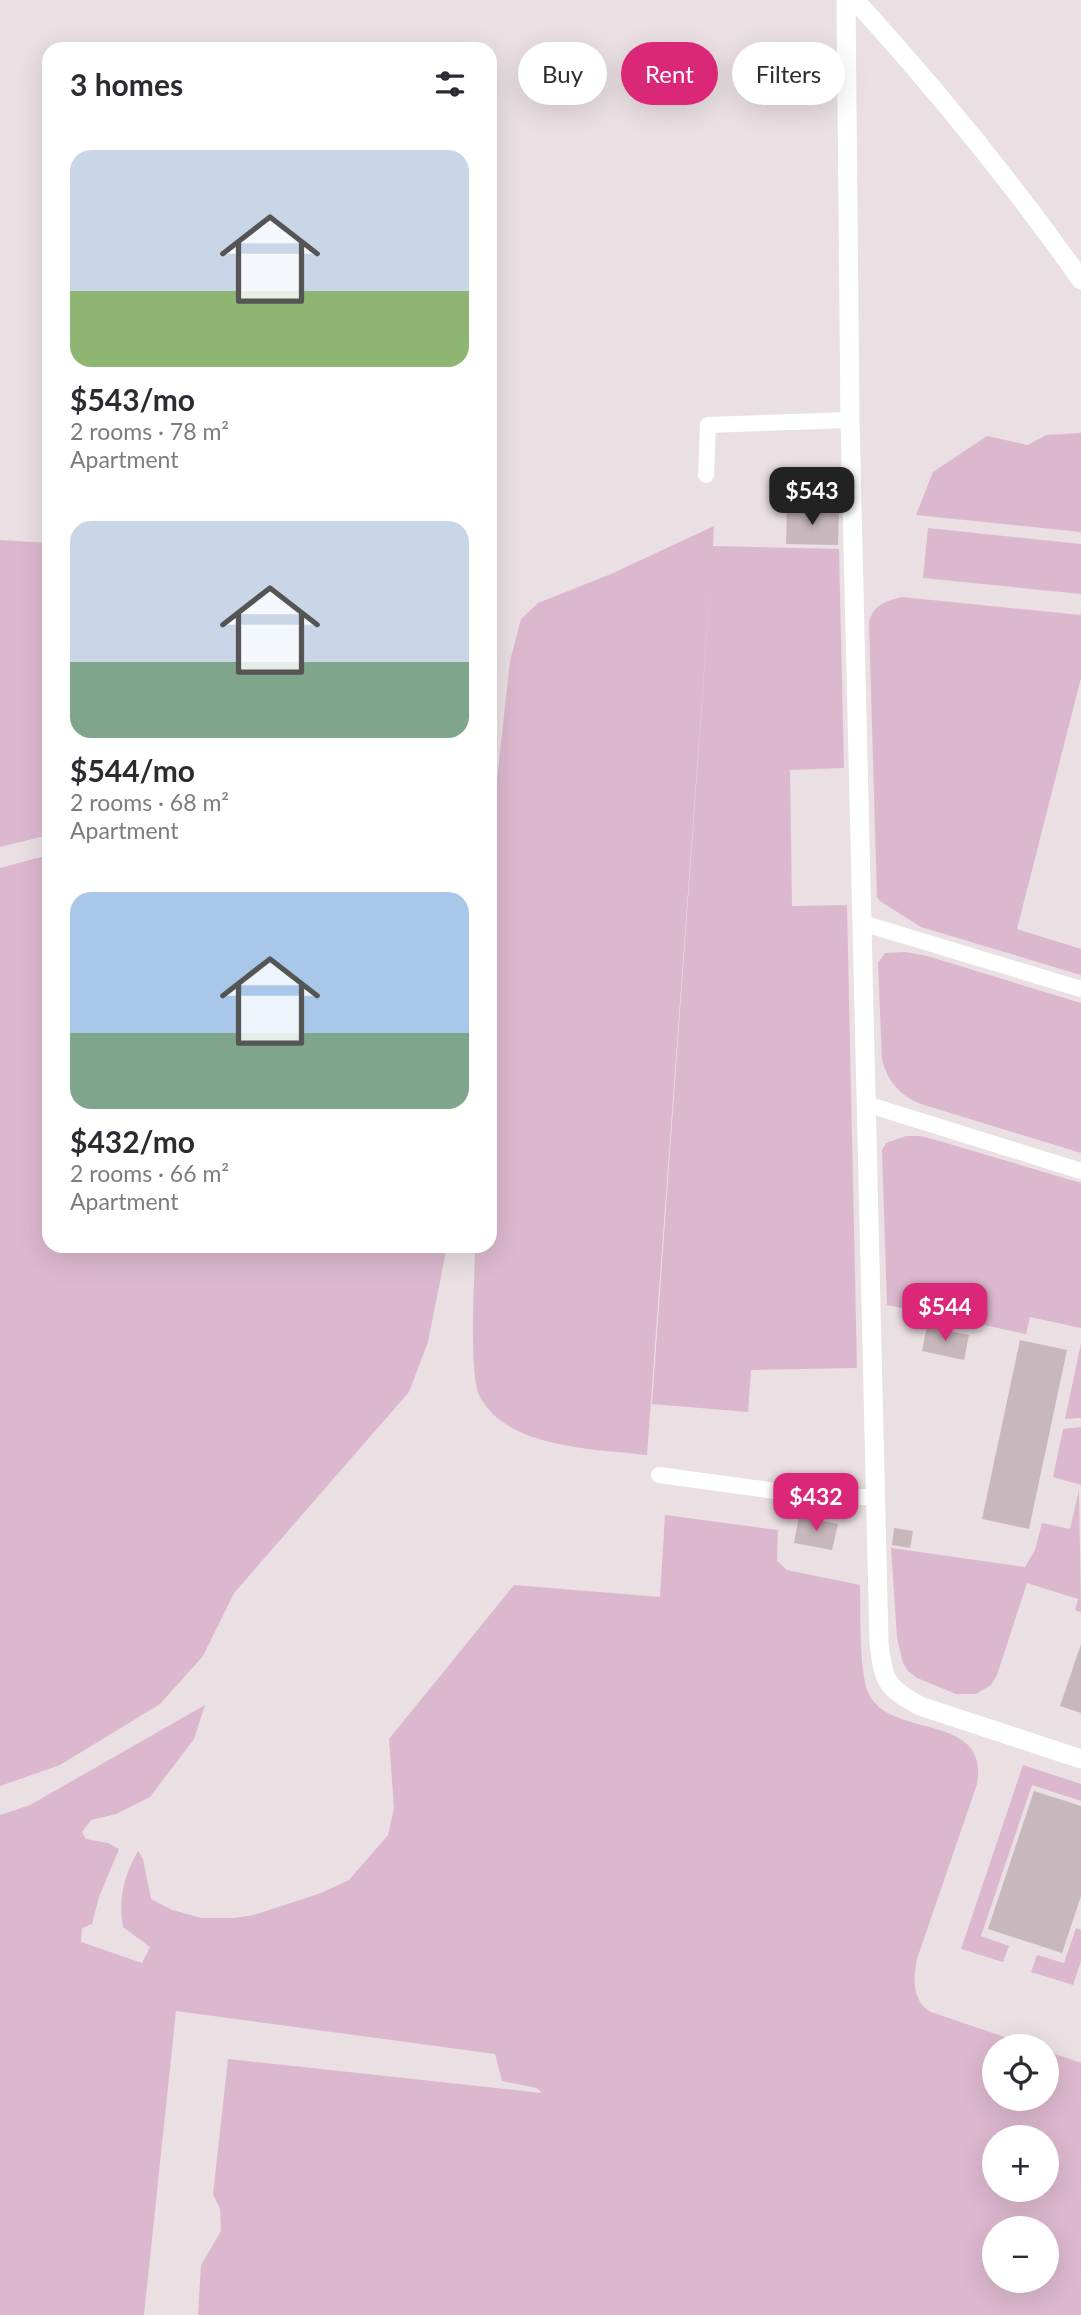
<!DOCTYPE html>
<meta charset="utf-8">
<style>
:root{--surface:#fff;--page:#f2f2f3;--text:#2b2b33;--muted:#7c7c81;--accent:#db2777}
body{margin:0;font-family:Lato,sans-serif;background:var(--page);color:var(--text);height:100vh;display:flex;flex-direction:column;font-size:26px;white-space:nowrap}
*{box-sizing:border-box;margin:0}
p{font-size:23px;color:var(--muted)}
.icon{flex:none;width:38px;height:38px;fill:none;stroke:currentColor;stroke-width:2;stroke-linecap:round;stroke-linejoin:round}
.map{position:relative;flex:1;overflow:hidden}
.panel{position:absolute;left:42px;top:42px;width:455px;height:1211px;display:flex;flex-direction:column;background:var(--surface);border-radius:21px;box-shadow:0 7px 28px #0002}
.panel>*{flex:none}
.top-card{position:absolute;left:518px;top:42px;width:457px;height:63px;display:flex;gap:14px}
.fabs{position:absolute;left:982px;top:2034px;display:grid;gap:14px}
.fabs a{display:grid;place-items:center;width:77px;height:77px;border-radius:50%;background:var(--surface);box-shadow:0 7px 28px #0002;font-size:35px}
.price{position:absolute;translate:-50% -60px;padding:0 16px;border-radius:14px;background:var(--accent);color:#fff;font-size:23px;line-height:46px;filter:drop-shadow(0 2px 4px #0008)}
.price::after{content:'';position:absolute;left:50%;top:42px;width:21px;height:16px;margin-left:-10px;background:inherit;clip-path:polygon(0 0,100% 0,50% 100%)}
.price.active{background:#222;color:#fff}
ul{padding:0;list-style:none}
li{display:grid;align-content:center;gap:14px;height:371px;padding:0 28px}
li span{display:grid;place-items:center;height:217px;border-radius:21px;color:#555}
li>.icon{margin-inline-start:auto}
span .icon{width:126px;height:126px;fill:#fffc;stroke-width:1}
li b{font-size:30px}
h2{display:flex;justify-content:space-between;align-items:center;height:84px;padding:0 28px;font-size:30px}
.pill{padding:0 24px;border-radius:32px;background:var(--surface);box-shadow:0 7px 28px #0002;font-size:24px;line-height:63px}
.pill.active{background:var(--accent);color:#fff}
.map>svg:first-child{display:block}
.green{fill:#dcb8ce;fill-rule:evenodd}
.building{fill:#c8b8bd}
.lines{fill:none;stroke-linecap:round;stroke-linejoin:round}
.service{stroke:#fff;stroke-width:16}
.minor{stroke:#fff;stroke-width:19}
</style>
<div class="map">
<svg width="1081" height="2315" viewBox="0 0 1081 2315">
<rect width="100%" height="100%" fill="#eadfe3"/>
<path class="green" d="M1081 433V532L916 515 933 472 987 436 1028 445 1046 435Z
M714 526 713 546 839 549 844 768 790 770 792 906 847 905 857 1368 751 1370 748 1412 652 1404 713 549 647 1455C596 1449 508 1449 480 1397 468 1374 475 1277 475 1246H490V912L496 789 510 661 521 619 538 603 611 574Z
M928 528 1081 544V594L923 578Z
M0 540 49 543V835L0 847Z
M902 597 1081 615V678L1017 929 1081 949V975L921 927 880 901 877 897 869 623C873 605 885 601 902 597Z
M49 855V1246H447L428 1342 409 1392 234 1593 203 1656 160 1704 60 1765 0 1786V868Z
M906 952 927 956 1081 1003V1153L921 1104C900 1096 887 1081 882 1059L878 963 885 953Z
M906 1136H920L936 1140 1081 1183V1328L1030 1317 1026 1334 887 1305 882 1150 886 1143Z
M1081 1343V1418L1065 1419Z
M1081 1427V1485L1053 1477 1063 1429Z
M1079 1490 1081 1612 1075 1610 1078 1599 1027 1583 997 1675 991 1685 976 1694H956L917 1678 908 1671 903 1663 897 1638 891 1548 1025 1567 1035 1550 1042 1523 1070 1529Z
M665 1515 778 1530 777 1561 787 1570 860 1585C861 1610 858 1679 871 1698 897 1738 990 1714 977 1784L917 1959C913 1978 912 2002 931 2012L1031 2046H994V2098H1046L1047 2051 1081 2063V2315H198L201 2265 221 2231 220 2209 213 2194 228 2059 542 2093 537 2088 502 2081 495 2054 176 2011 144 2315H0V1815L30 1805 205 1705 194 1739 150 1797 116 1814 91 1820 82 1832 86 1839 108 1843 119 1849 99 1897 92 1924 82 1928 81 1942 142 1963 150 1947 123 1927C118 1899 124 1875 138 1851L143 1859 151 1899 172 1910 202 1918H234L254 1915 321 1893 349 1880 388 1835 394 1808 389 1739 514 1585 660 1597ZM994 2137H1046V2189H994ZM994 2228H1046V2280H994Z
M1023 1765 1081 1784V1801L1032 1785 981 1936 1009 1946 1003 1962 961 1949Z
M1076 1928 1081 1930V1961L1073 1985 1031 1972 1037 1955 1064 1963Z"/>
<path class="building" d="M787 509 839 511 838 545 786 544Z
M927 1326 969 1335 964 1360 922 1351Z
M1020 1340 1067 1350 1029 1529 982 1519Z
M799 1516 838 1524 832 1550 794 1543Z
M894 1528 913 1531 910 1548 892 1545Z
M1081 1644V1713L1060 1706Z
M1034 1791 1081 1806V1896L1062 1953 988 1929Z"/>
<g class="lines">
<path class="service" d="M706 475 708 425 850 420
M862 923 1081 989
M866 1104 1081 1171
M659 1475 819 1497H875"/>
<path class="minor" d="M846 0 850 420 879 1643C883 1680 886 1688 920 1706L1081 1759
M855 0C936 89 1012 182 1081 280"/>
</g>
</svg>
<div class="fabs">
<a><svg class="icon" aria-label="locate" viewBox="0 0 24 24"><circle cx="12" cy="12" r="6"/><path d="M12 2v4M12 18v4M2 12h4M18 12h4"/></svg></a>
<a>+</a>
<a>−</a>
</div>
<b class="price active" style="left:812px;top:527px">$543</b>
<b class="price" style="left:945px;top:1343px">$544</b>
<b class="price" style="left:816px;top:1533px">$432</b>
<div class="top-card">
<a class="pill">Buy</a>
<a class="pill active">Rent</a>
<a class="pill">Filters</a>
</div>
<section class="panel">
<h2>3 homes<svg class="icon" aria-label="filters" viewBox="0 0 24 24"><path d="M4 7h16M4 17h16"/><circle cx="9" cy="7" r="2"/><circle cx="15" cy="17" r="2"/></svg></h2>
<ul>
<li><span style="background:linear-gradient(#c9d6e8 65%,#8fb573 0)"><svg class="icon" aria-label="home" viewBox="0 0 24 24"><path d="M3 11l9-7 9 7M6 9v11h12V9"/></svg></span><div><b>$543/mo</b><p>2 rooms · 78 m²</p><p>Apartment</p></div></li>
<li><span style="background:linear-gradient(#c9d6e8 65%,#7fa58c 0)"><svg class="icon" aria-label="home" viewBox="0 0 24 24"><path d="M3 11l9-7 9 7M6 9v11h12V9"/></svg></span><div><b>$544/mo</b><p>2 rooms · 68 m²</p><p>Apartment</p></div></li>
<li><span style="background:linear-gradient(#a9c7e8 65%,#7fa58c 0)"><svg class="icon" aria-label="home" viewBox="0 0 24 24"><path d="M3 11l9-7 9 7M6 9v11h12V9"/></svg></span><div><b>$432/mo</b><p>2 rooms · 66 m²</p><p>Apartment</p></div></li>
</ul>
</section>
</div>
